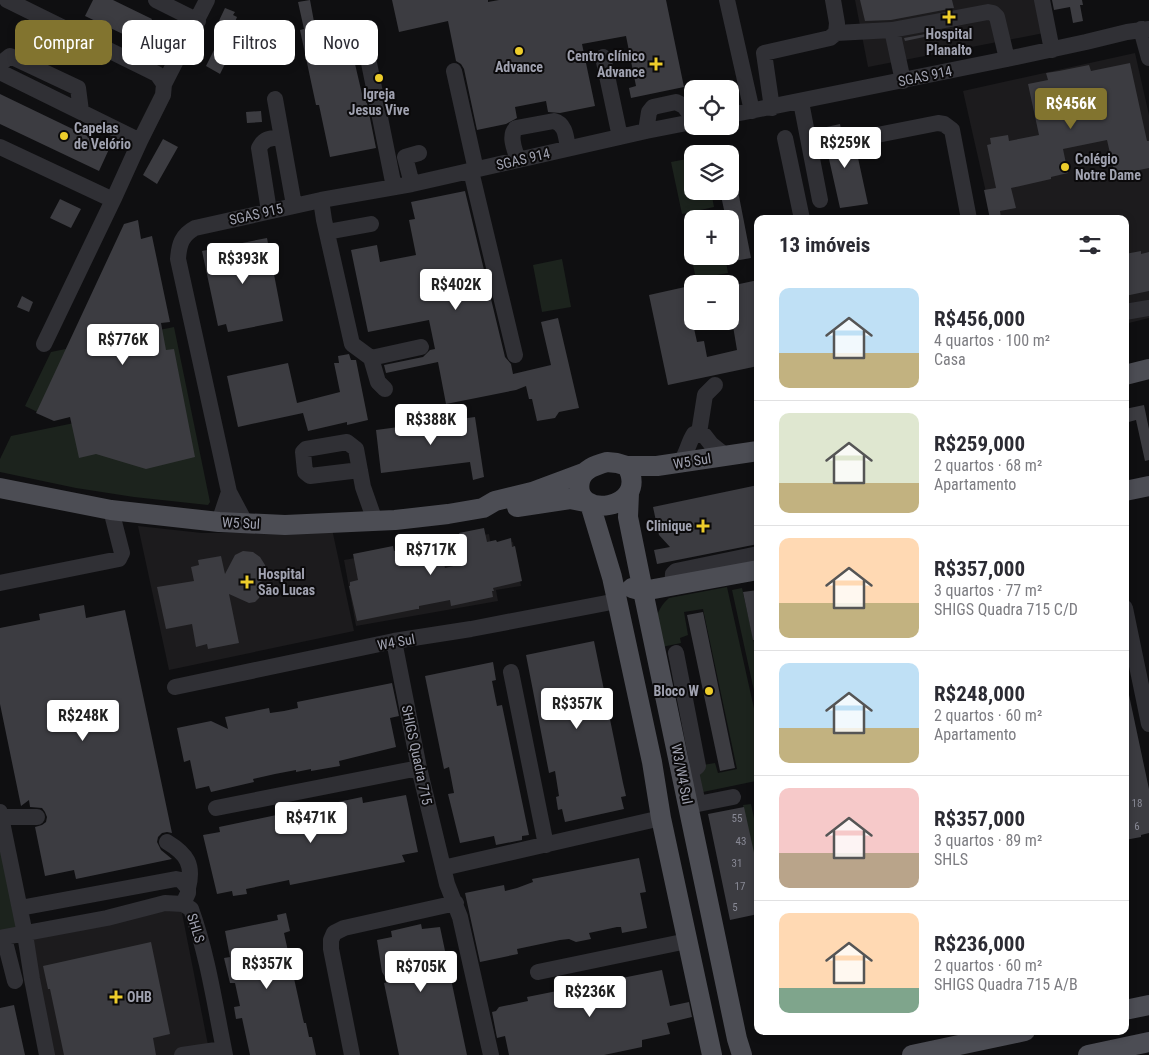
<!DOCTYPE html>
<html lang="pt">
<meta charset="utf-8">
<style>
:root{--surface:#fff;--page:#f2f2f3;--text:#2b2b33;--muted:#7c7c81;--line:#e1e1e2;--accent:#82742f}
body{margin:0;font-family:"Roboto Condensed",sans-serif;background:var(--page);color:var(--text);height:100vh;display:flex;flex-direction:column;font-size:19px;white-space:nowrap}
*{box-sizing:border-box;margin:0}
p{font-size:16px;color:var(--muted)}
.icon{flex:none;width:28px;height:28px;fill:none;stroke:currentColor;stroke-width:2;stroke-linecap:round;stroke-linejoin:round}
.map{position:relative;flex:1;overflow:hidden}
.details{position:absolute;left:754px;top:215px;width:375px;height:820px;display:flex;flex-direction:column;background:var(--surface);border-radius:10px;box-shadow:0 2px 8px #0003}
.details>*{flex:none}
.guide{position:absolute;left:15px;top:20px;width:475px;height:45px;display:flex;gap:10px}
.controls{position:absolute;left:684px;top:80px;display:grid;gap:10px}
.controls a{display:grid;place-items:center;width:55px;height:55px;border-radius:10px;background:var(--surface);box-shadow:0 2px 8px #0003;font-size:25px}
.price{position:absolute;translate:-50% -42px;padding:0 11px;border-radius:5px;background:#fff;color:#222;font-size:16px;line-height:32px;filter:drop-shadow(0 1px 2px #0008)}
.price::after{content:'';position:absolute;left:50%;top:30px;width:15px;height:11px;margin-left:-8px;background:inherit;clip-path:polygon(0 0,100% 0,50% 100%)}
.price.current{background:var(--accent);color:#fff}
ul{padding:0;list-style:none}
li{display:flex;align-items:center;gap:15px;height:125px;padding:0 25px}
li+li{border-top:1px solid var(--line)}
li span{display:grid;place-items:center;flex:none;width:140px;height:100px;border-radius:10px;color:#555}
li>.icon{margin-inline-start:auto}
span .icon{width:60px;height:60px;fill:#fffc;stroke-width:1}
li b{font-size:21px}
h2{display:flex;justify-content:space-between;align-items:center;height:60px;padding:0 25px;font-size:21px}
.pill{padding:0 18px;border-radius:10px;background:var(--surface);box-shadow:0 2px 8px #0003;font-size:18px;line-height:45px}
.pill.current{background:var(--accent);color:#fff}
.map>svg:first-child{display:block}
.built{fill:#1c1b1d}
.green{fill:#1c231d}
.building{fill:#3c3c41}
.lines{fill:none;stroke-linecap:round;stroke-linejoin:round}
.minor{stroke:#303035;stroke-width:16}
.major{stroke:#4c4d54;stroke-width:20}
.poi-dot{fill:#edcd2b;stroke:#0b0a0b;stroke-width:2}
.labels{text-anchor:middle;stroke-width:4;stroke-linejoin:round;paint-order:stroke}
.number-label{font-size:11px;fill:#888995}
.poi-label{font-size:14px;font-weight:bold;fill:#a1a3b1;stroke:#0b0a0b;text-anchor:start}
.street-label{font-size:14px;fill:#a1a3b1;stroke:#0b0a0b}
</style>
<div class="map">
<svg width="1149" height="1055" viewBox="0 0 1149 1055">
<rect width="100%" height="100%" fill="#0f0f11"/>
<path class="built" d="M855 0H1037L1044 33 868 67Z
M1135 53 1149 115V318L1125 324V219H992L963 91Z
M138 526 202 533H242L332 529 354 631 169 670Z
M489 534 491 546 513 542 521 586 496 590 498 601 356 626 344 560Z
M181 908 210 1055H45L21 939Z"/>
<path class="green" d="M692 158V191H711L714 207 682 214 671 162Z
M692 226V256H725L728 273 696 279 685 227Z
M562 259 571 307 542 312 533 265Z
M174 327 210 502 208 505 134 497 76 488 0 472V459L11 436 79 422V415L54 420 25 406 51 352Z
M727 587 757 722V785L756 781 698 793 691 767 715 763 718 773 737 769 703 609 684 612 688 635 680 638 681 643 657 648C656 627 652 613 669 598Z
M742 588 757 656V699L756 700 732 590Z
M751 804 757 833V875L743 805Z
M0 817 25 934 0 938Z"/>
<path class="building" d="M93 0H113L152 19 146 32 153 36 148 46 85 16Z
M310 0 315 27 345 21 362 94 365 93 376 148 330 157 319 105H316L300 30 304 29 298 2Z
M392 0H488V2L499 0H666L684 87 631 98 629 88 636 86 626 36 582 44 595 106 560 113 548 112 546 101 515 107 517 118 506 124 477 130 464 69 461 64 456 61 448 21 399 32Z
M860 0H952L954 8 891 20 865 21Z
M1052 0H1082L1083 5H1080L1083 21 1073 23 1070 7 1054 10Z
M225 8 235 12 233 15 237 17 231 32 216 27Z
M958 28V30L905 41 904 38Z
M214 50 228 58 220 74 206 66Z
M1130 63 1147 141H1149V168L1115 175 1107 140 1063 149 1068 173 1051 177V179L1011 188 1016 208 1000 211 1001 218 990 219 984 190 996 188 987 145 991 144 990 138 1008 135 1009 141 1039 135 1028 84 1048 80 1046 73 1059 71 1089 65 1091 71Z
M0 94 110 147 99 171 0 124Z
M261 111 262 122 247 123 246 112Z
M840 124 844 142 848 141 849 145 855 144 868 204 840 208 822 128Z
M163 139 178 147 157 184 143 175Z
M465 191 505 357 511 364 513 374 551 365 541 322 558 318 579 408 559 412 555 418 537 421 532 399H529L526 386 516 390 446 404 438 362 386 373 384 365 423 357 430 350 435 349 429 320 368 332 351 250 377 245 380 262 416 255 409 220 415 219 411 202Z
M720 191H738L751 258 734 261 730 241V219H726Z
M60 199 81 209 71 228 50 218Z
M138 220 141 239 152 236 170 322 161 323 166 350 174 349 195 457 146 469 96 454 79 458 70 417 54 421 36 413 124 224Z
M267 238 283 321 228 332 226 324 218 326 202 251Z
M1141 251V254L1149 252V291L1125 296V254Z
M758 280V366L668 385 649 295 685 287 697 342 704 341 707 357 737 350 730 308V286Z
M22 296 33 302 29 312 17 307Z
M349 354 351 360H356L368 420 347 425V422L308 431 303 413 238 427 227 376 288 363 297 403 340 392 334 363H339L338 356Z
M1144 405 1149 429V460L1145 461 1136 420 1125 423V409Z
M475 417 484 477 473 480 470 462 381 473 376 430Z
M758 485V544L657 564 654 550 670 547 659 535 653 507Z
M484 528 487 542 496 540 497 542 511 538 512 547 515 546 522 581 493 588 494 591H492L493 597 451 606 450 600 419 606V609H417L357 621 349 586H350V582L358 580 353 554 393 546 394 551 439 542 445 568 462 564 460 554 464 553 459 533Z
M243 551 253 552 260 557 265 565 268 579 260 582 262 590 259 598 255 602 249 603 229 594 239 643 208 649 207 644 196 647 192 624 166 629 157 587 194 581 191 567 199 565 198 560 221 556 225 574 235 555Z
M758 590V640H753L743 592Z
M84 605 86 618 125 610 172 833 167 832 162 833 158 837 157 842 161 850 172 859 76 879 74 870 45 876 35 827 42 825 46 822 47 817 45 812 42 808 30 807 29 800 21 806 0 704V628L40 620 39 614Z
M703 612 735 768 720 771 687 615Z
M594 641 623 783 626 796 621 797 624 809 565 822 562 809 558 810 556 797 559 796 555 771 549 773 526 655Z
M493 662 496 680 492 681 497 706 502 705 529 835 522 836V840L496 845 494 836 460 843 448 794 454 793 449 767 444 769 425 676Z
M392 683 399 716 390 718 396 747 339 761 340 766 311 771V769L296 772V770L275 774 253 779 254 782 211 792 209 786 196 789 190 760 184 762 177 728 211 721 228 729 225 717 269 708 270 713 284 711 298 708 297 702Z
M1129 695 1149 789V833L1141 835V837L1125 840V696Z
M406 795 418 852 402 855 405 862 290 885 289 880 246 889 247 894 233 896 232 891 217 894 203 835 220 832 219 827 362 797 363 803Z
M744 807 758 871V914L730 920 708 814Z
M639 858 646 892 640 893 647 928 622 933 621 927H617L589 933 591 939 576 942 569 939 560 940 517 949 518 954 480 962 465 893 504 885 505 891 517 888 533 882 532 879Z
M286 913 290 931 284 933 303 1019 304 1023H306L309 1037H312L316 1055H250L242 1018 236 1019 234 1007 240 1006 235 983H230L224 958 230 957 225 931 278 920 277 915Z
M421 924 422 929 440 927 467 1055H399L384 983 388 982 382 972 377 940 392 937 391 931Z
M151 942 170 1034 153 1038 156 1055H64L50 989H48L43 966Z
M662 970 670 1006 689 1002 692 1017 667 1023 670 1034 642 1040V1047L604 1055H509L505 1036 497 1038 492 1012 496 1011 499 1007 528 1001 527 997Z
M14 1005 25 1055H0V1008Z"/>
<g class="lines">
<path class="minor" d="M7 0 157 74 164 84 163 95 140 141
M156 0 198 21
M727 0 752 111
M1042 0 1052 50
M1141 29 1149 58
M892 30 903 81
M836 33 892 30 988 12 993 13 997 17 1007 59
M603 57 620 137
M368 58 394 187
M0 64 10 56 78 88 81 111
M454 71 476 170
M0 72 140 141 115 196 111 199 0 147
M164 84 207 0
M275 99 294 205
M801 102 820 200
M772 108 764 53 830 38 836 33 837 23 833 0
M730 115 1007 59 1086 42 1127 32 1149 29
M646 131 649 112 653 107 676 102 684 106 692 117
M867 137 938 123 944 124 952 130 969 219
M785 138 802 219
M518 160C515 150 508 136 516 128L554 121C566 124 566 138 568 148
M471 171 515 355
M412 184 405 157 419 153
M321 200 324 220 352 344 371 358 378 382 385 389
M269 211 259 148C264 138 271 138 281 137
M327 232 371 224
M1125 312 1149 308
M44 344 115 196
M371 358 421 347
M699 433 705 395 715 385
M680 463C687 454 688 443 694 434L704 435 711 444 726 456
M360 470 310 476 305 472 303 452 306 449 347 442 356 449 363 487 375 521
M229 492 246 524
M219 522 229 492 178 259C179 244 182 235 195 228L321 200 412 184 646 131 692 122
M0 583 119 559 122 553 111 510
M672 586 673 574 676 571 758 554
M1125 608 1149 724
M394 641 419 768 447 884 460 917 491 1055
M676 653 698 766 691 772 698 804
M511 672 546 845
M175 687 394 641 471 629 617 601
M688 806 733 797
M216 808 419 768
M0 812 25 934 32 979 47 1055
M0 817H37
M167 842C187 854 194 865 188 888
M443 868 661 818
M20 908 176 879 181 880 188 888V893L183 904
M0 938 107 918 165 903 183 904 191 909C208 956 215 1006 225 1055
M4 938 15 981
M538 972 687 941
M182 1055 223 1049
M352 1055 331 949V940L334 933 344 928 456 903"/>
<path class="major" d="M1125 375 1149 369
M607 462 617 463 627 466C651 511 571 520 580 481 583 469 596 465 607 462Z
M627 466H657L758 451
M0 488 111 510 219 522 285 525 395 520 448 514 483 508 495 501 532 492 583 473
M1125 491 1149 486
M629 493 628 517 643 591 737 1039 742 1055
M590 504 612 577 652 762 661 818 712 1055
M517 507 570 499 585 502
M632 588 643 591 758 570
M1125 1010 1149 1005
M912 1055 1025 1031
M1088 1055 1149 1042"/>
</g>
<g class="poi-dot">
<path d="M946.5 9.5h5v5h5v5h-5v5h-5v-5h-5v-5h5z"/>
<circle cx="519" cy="51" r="5"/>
<path d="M653.5 56.5h5v5h5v5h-5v5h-5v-5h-5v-5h5z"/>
<circle cx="379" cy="78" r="5"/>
<circle cx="64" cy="136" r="5"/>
<circle cx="1065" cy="167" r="5"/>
<path d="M700.5 518.5h5v5h5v5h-5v5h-5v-5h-5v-5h5z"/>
<path d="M244.5 574.5h5v5h5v5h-5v5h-5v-5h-5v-5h5z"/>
<circle cx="709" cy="691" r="5"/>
<path d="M113.5 989.5h5v5h5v5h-5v5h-5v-5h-5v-5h5z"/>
</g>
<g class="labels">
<g class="number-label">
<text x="1137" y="807">18</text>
<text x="737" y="822">55</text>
<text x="1137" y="830">6</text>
<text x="741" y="845">43</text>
<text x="737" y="867">31</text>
<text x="740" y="890">17</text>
<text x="735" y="911">5</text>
</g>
<g class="poi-label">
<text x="949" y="39" text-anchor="middle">Hospital<tspan x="949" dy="16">Planalto</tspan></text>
<text x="645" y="61" text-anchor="end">Centro clínico<tspan x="645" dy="16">Advance</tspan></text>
<text x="519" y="72" text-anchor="middle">Advance</text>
<text x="379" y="99" text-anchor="middle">Igreja<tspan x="379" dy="16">Jesus Vive</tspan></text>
<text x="74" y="133">Capelas<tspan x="74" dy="16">de Velório</tspan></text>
<text x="1075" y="164">Colégio<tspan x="1075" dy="16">Notre Dame</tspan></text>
<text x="692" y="531" text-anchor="end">Clinique</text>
<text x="258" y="579">Hospital<tspan x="258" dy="16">São Lucas</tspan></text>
<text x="699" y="696" text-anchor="end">Bloco W</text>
<text x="127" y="1002">OHB</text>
</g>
<g class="street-label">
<text transform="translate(925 76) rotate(-12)" y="5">SGAS 914</text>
<text transform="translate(523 159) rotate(-13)" y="5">SGAS 914</text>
<text transform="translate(256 214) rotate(-13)" y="5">SGAS 915</text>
<text transform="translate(692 461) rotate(-9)" y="5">W5 Sul</text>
<text transform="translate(241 523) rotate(3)" y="5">W5 Sul</text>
<text transform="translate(396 642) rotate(-10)" y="5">W4 Sul</text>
<text transform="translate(417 755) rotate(78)" y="5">SHIGS Quadra 715</text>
<text transform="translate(682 774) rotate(79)" y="5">W3/W4 Sul</text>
<text transform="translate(196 928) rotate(73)" y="5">SHLS</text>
</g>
</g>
</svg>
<div class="controls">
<a><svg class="icon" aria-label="locate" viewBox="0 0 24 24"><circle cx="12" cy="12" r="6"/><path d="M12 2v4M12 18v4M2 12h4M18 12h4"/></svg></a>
<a><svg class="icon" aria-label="layers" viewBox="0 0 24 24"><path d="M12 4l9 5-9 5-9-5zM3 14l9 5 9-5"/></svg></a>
<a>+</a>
<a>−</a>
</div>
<b class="price current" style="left:1071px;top:130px">R$456K</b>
<b class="price" style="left:845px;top:169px">R$259K</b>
<b class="price" style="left:243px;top:285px">R$393K</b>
<b class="price" style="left:456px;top:311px">R$402K</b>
<b class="price" style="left:123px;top:366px">R$776K</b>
<b class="price" style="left:431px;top:446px">R$388K</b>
<b class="price" style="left:431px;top:576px">R$717K</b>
<b class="price" style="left:577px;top:730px">R$357K</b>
<b class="price" style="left:83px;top:742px">R$248K</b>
<b class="price" style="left:311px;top:844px">R$471K</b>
<b class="price" style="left:267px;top:990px">R$357K</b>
<b class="price" style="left:421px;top:993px">R$705K</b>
<b class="price" style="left:590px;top:1018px">R$236K</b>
<div class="guide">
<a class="pill current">Comprar</a>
<a class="pill">Alugar</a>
<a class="pill">Filtros</a>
<a class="pill">Novo</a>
</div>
<section class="details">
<h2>13 imóveis<svg class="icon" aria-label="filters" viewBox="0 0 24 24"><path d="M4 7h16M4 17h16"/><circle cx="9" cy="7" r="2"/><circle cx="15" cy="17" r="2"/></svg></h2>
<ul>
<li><span style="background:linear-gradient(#bfe0f5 65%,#c2b280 0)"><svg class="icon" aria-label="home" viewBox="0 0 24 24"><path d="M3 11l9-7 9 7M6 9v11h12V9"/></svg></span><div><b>R$456,000</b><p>4 quartos · 100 m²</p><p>Casa</p></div></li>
<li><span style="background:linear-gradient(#dfe7d0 70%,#c2b280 0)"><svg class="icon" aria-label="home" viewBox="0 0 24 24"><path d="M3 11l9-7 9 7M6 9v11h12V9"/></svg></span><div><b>R$259,000</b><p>2 quartos · 68 m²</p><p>Apartamento</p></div></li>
<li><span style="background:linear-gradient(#ffd9b3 65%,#c2b280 0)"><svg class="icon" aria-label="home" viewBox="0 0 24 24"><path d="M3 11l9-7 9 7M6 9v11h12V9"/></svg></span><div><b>R$357,000</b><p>3 quartos · 77 m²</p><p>SHIGS Quadra 715 C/D</p></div></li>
<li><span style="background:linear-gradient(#bfe0f5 65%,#c2b280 0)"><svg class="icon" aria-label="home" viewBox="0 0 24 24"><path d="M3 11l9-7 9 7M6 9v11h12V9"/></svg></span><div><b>R$248,000</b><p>2 quartos · 60 m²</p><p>Apartamento</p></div></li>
<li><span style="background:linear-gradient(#f6c9c9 65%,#b9a48a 0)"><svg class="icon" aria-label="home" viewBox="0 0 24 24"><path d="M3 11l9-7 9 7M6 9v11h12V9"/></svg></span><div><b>R$357,000</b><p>3 quartos · 89 m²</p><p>SHLS</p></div></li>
<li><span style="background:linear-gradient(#ffd9b3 75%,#7fa58c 0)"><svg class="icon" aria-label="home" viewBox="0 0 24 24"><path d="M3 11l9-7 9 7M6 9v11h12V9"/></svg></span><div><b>R$236,000</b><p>2 quartos · 60 m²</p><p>SHIGS Quadra 715 A/B</p></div></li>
</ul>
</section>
</div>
